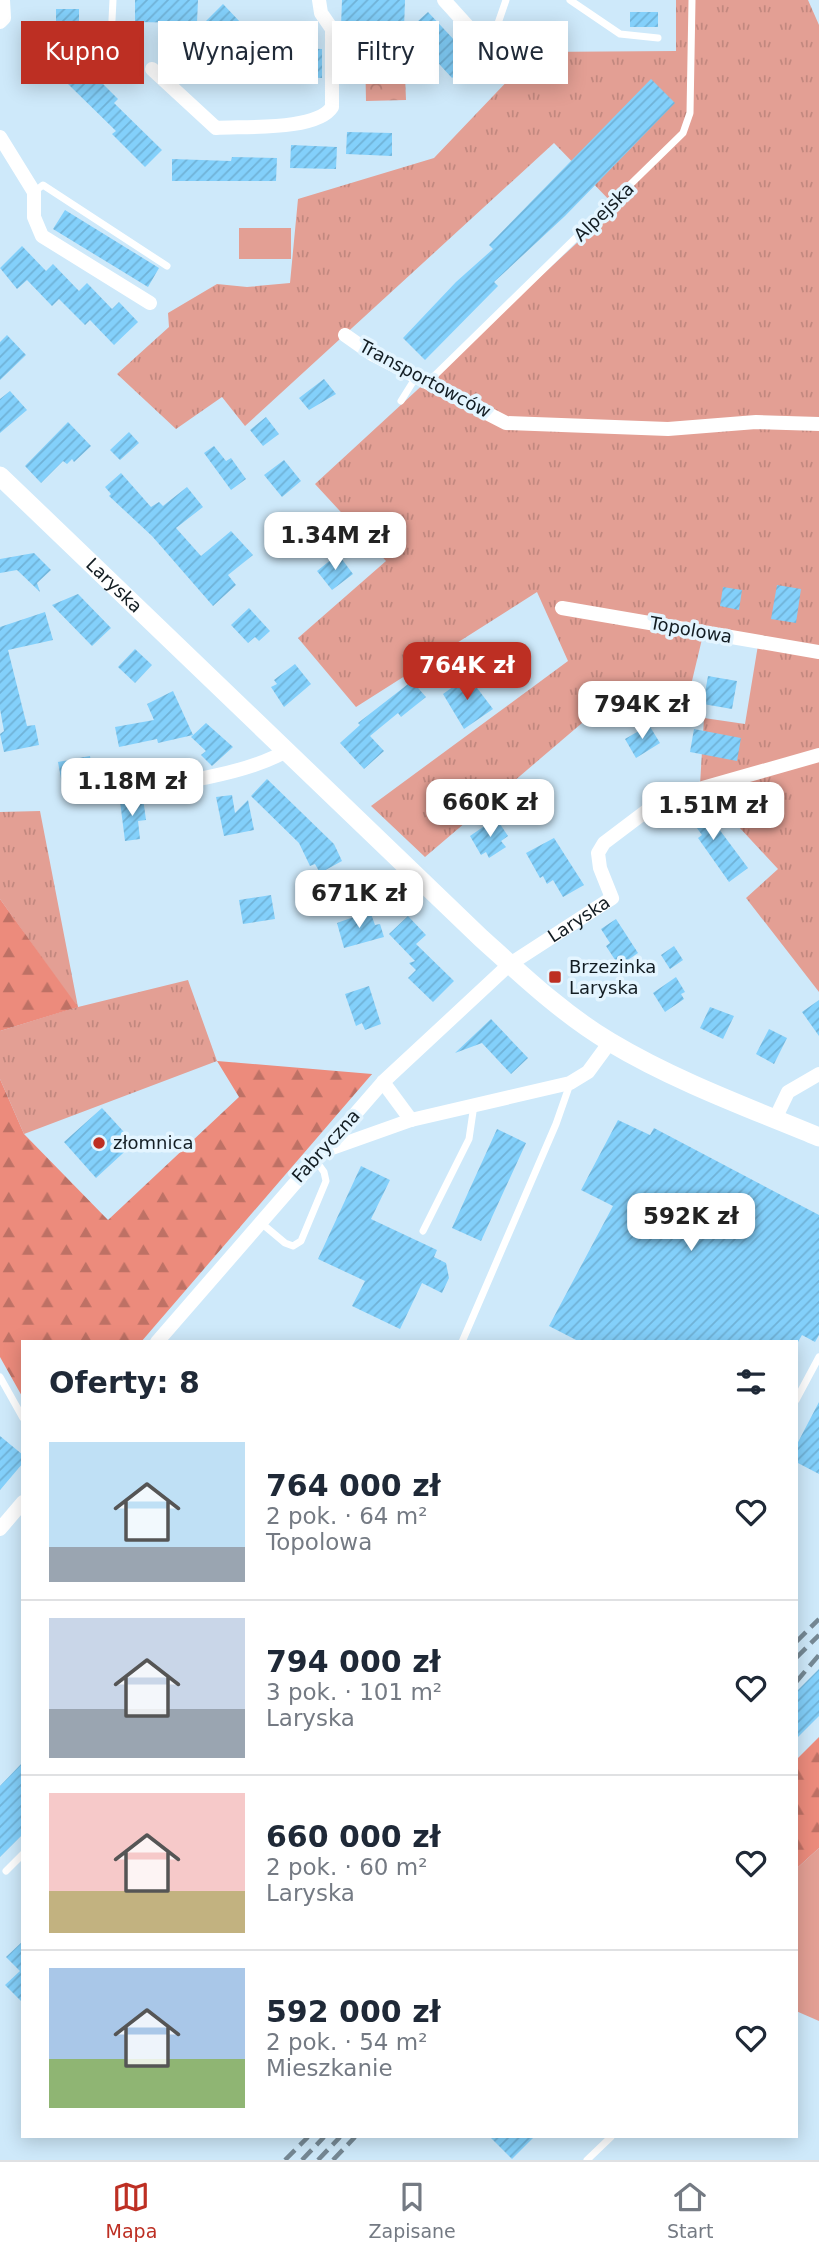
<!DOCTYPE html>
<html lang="pl">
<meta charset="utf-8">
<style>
:root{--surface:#fff;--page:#f6f6f7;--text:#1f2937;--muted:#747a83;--line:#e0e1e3;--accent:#bd2f23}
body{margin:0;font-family:"DejaVu Sans",sans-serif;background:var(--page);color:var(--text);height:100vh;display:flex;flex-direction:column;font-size:26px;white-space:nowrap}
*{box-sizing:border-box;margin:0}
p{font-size:23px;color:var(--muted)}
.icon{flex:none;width:38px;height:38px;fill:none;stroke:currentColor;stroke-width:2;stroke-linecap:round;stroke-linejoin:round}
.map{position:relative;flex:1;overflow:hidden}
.panel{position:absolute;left:21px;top:1340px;width:777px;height:798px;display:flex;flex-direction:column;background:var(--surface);border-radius:0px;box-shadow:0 4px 18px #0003}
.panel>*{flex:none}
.hud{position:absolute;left:21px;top:21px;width:777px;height:63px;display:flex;gap:14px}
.price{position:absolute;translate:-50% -60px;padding:0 16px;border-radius:14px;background:#fff;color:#222;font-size:23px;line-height:46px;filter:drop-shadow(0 2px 4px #0008)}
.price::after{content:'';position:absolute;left:50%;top:42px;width:21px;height:16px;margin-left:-10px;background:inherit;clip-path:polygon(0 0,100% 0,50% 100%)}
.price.active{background:var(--accent);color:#fff}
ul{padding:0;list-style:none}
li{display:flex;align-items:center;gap:21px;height:175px;padding:0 28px}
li+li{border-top:2px solid var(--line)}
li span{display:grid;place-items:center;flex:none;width:196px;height:140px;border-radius:0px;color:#555}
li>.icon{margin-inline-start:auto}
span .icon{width:84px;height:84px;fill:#fffc;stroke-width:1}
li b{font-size:30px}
h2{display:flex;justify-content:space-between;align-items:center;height:84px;padding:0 28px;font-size:30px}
.tag{padding:0 24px;border-radius:0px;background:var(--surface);box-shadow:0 4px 18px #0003;font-size:24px;line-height:63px}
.tag.active{background:var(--accent);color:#fff}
.tabs{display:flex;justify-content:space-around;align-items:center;height:98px;border-top:2px solid var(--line);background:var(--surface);font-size:19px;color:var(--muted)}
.tabs a{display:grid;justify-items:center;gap:4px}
.tabs .active{color:var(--accent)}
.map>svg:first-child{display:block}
.grass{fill:url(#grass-tufts)}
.forest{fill:url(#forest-firs)}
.park{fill:url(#park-crowns)}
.garden{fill:#e39f94}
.building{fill:url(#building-hatch)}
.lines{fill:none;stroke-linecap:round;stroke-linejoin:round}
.lane{stroke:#fff;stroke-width:7}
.street{stroke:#fff;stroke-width:14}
.secondary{stroke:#fff;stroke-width:19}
.rail{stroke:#758894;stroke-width:4.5;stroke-dasharray:14 7;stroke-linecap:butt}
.poi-dot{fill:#bd2f23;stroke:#e4f5ff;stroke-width:2.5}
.labels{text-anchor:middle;stroke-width:7;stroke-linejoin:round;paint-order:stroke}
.street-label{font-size:18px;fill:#131d23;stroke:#e4f5ff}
.poi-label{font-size:18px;fill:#131d23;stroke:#e4f5ff;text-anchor:start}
</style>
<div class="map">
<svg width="819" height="2160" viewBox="0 0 819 2160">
<defs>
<pattern id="grass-tufts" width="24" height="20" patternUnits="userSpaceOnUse" patternTransform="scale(1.75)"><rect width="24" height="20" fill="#e39f94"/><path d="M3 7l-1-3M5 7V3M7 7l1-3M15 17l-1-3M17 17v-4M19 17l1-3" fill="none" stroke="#c2887f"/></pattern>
<pattern id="forest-firs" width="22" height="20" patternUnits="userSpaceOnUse" patternTransform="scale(1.75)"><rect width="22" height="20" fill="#ec8b7c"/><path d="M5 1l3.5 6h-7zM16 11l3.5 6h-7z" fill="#be7165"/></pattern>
<pattern id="park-crowns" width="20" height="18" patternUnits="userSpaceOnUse" patternTransform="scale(1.75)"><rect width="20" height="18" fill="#e39f94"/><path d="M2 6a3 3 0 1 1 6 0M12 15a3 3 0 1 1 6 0" fill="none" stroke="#c2887f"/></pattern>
<pattern id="building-hatch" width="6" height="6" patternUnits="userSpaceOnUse" patternTransform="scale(1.75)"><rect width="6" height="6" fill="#83d0fb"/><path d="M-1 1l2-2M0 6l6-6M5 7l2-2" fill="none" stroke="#70b2d7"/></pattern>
</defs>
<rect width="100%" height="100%" fill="#cee9fa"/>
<path class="grass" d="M676 0H808L819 25V992L746 898 778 869 700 785 704 718 745 724 758 645 702 639 686 706 609 700 425 857 371 806 568 661 537 592 356 707 298 638 386 561 315 484 616 207 554 143 245 426 222 397 176 429 117 374 169 327 168 313 217 284 247 287 290 283 298 199 434 158 535 52 676 51Z
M40 811 78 1007 188 980 217 1061 24 1134 0 1079V1031L77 1007 0 899V812Z"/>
<path class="forest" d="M0 899 78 1007 0 1031Z
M217 1061 372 1074 141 1342H23V1398L0 1357V1079L24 1134 108 1220 239 1097Z
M819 1737V1848L796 1869V1760Z"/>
<path class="park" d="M170 38 202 43 198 72 165 67Z
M404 50 406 100 366 101 365 51Z"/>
<path class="garden" d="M239 228H291V259H239Z
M819 1848V2021L796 2011V1869Z"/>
<path class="building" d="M135 0H198L197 23 135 22Z
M342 0H405L404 29 341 27Z
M223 4 262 45 241 64 203 24Z
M56 9H79V54H56Z
M428 12 472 59 452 78 408 30Z
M630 12H658V27H630Z
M267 47 322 49V78L266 76Z
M85 66 118 99 114 103 162 150 145 167 112 134 116 131 68 84Z
M651 79 675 103 565 216 494 282 498 286 425 360 403 338 456 282 493 249 489 245Z
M347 132 392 133V156L346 154Z
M291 145 337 147 336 169 290 168Z
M232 157 277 158 276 181H172V159L231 161Z
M65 210 159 268 148 287 53 229Z
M22 246 46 271 53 264 79 291 87 283 112 309 119 302 138 322 114 345 90 320 85 325 59 299 52 306 27 280 17 289 0 268Z
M7 335 26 355 0 380V342Z
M324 379 336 394 309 410 299 398Z
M10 391 27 410 0 433V399Z
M266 417 279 434 263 446 250 430Z
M68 422 91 446 74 462 72 459 67 464 63 461 41 483 25 466Z
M129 432 139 443 120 460 110 450Z
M214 446 226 461 231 458 246 479 231 490 204 453Z
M284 460 301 481 282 497 264 475Z
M121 473 151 507 159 502 163 506 187 487 203 507 176 528 201 556 231 531 253 555 228 575 236 585 213 606 152 536 109 496 111 494 105 487Z
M34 553 51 570 37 583 40 592 17 570 0 573V559Z
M338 554 353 574 332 590 317 571Z
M777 585 801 589 796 623 771 619Z
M723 587 742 590 739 610 720 606Z
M78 594 111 628 92 646 52 605Z
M249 608 270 631 259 641 255 637 248 643 231 625Z
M45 612 53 640 8 650 27 726 35 725 39 745 4 752 0 734 4 731 0 709V627Z
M135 649 152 665 135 683 118 667Z
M295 664 311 684 284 707 271 687 277 684 274 680Z
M468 676 493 709 464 729 443 694Z
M708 676 737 681 732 709 703 704Z
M412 681 426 697 401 717 398 713 370 736 384 751 364 769 340 743 360 725 358 723Z
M173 691 193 735 158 743 157 739 119 747 115 727 154 720 147 704Z
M206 723 233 747 212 766 201 755 206 751 191 737Z
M649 725 660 743 636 758 625 739Z
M694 729 741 738 737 761 690 752Z
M90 756 93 774H87L88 780 62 784 58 762Z
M267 779 334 844 342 861 320 873 315 864 310 866 299 843 251 796Z
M232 795 235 813 248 800 254 830 224 836 216 797Z
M143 798 146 820 138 821 140 839 125 841 120 801Z
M683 804 687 811 698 804 712 827 716 825 748 868 729 882 698 838 702 835 686 813 672 821 666 811Z
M496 818 508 836 501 841 506 847 489 858 486 852 481 855 470 836Z
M554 838 584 885 563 897 553 880 547 884 543 876 540 878 526 853Z
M271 895 275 919 243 924 239 900Z
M370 911 375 925 380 924 384 937 344 948 337 923Z
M408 916 426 935 416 944 454 981 433 1002 408 978 416 970 409 963 415 961 389 934Z
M616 919 638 953 619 966 606 946 610 943 601 929Z
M674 946 683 960 670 969 661 955Z
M676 977 685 992 681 994 684 999 665 1012 653 993Z
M369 986 381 1024 365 1030 362 1023 356 1026 345 994Z
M819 1000V1036L802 1012Z
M710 1007 734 1016 723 1039 700 1028Z
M491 1019 528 1058 511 1074 482 1043 455 1053Z
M769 1029 787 1038 774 1064 756 1054Z
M102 1108 134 1143 96 1178 64 1142Z
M618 1120 650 1135 654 1128 819 1215V1335L815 1342 802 1335 798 1342H580L549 1326 613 1206 581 1190Z
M497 1129 526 1143 481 1241 452 1228Z
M361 1166 390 1180 371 1219 437 1250 434 1257 446 1263 449 1278 442 1293 422 1283 400 1329 352 1306 365 1281 318 1259Z
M819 1402V1474L796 1462V1446Z
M0 1436 23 1455V1463L0 1490Z
M819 1669V1716L796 1739V1692Z
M23 1762V1834L0 1857V1786Z
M23 1941V2003L5 1985 20 1971 6 1957Z
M490 2137H534L512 2159Z"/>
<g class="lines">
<path class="lane" d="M570 0 620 34 658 38
M112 20 113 0
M472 31 496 29 506 0
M34 192 43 185 167 266
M427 383 683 133 690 113 692 0
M401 401 416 377
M260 1222 285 1243 293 1246 301 1241 326 1181 324 1172 314 1158
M423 1231 469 1139 474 1105
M462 1342 556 1124 570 1084
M0 1377 23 1418
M796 1400 819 1357
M6 1871 23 1854
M587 2160 611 2137"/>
<g class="street">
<path d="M444 0 472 31"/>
<path d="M0 22 4 18 3 0"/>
<path d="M152 69 216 128C243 126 317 131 332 107V29L321 13 319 0"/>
<path d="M0 137 34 192V217L42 236 150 303"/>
<path d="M345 335 372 354 506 423 668 429 756 422 819 424"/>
<path d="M562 608 819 652"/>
<path d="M72 796C135 787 234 782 288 750"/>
<path d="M383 1082 411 1120"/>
<path d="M775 1119 788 1092 819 1074"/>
<path d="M321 1152 411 1120 570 1083 588 1072 610 1042"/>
<path id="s1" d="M157 1342 383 1082 510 964 612 898 600 868 598 853 604 843 649 809 678 795 819 755"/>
<path d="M0 1529 23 1502"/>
</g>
<path class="secondary" id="s2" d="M0 476 481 938C522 975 563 1014 610 1042 675 1081 749 1108 819 1137"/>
<path class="rail" d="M796 1642 819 1619
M796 1658 819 1635
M796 1682 819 1655
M285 2160 308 2137
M302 2160 324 2137
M318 2160 340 2137
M333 2160 355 2137"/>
</g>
<g class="poi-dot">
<rect x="548" y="970" width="14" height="14" rx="3.5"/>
<circle cx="99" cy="1143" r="7"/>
</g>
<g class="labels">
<g class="street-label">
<text transform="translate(604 212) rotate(-44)" y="6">Alpejska</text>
<text transform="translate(425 379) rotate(28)" y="6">Transportowców</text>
<text dy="6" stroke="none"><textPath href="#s2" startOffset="158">Laryska</textPath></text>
<text transform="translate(691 630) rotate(10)" y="6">Topolowa</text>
<text dy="6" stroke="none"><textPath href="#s1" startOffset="600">Laryska</textPath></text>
<text transform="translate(326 1146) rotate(-48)" y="6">Fabryczna</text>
</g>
<g class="poi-label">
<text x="569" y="973">Brzezinka<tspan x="569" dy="21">Laryska</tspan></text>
<text x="113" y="1149">złomnica</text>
</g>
</g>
</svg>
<b class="price" style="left:335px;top:572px">1.34M zł</b>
<b class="price active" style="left:467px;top:702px">764K zł</b>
<b class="price" style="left:642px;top:741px">794K zł</b>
<b class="price" style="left:132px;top:818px">1.18M zł</b>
<b class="price" style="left:490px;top:839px">660K zł</b>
<b class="price" style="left:713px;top:842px">1.51M zł</b>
<b class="price" style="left:359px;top:930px">671K zł</b>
<b class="price" style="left:691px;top:1253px">592K zł</b>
<div class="hud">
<a class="tag active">Kupno</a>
<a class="tag">Wynajem</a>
<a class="tag">Filtry</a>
<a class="tag">Nowe</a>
</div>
<section class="panel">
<h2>Oferty: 8<svg class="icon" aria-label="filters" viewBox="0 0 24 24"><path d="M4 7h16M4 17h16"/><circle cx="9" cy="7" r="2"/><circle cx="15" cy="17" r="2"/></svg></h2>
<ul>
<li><span style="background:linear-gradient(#bfe0f5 75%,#9aa5b1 0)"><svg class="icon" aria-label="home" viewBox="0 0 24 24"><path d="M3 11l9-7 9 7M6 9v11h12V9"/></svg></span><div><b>764 000 zł</b><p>2 pok. · 64 m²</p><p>Topolowa</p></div><svg class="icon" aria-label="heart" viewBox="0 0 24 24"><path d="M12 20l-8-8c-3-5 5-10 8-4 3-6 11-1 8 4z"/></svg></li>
<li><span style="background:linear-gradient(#c9d6e8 65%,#9aa5b1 0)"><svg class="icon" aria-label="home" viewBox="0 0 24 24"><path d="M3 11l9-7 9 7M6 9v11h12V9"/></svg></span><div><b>794 000 zł</b><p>3 pok. · 101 m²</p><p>Laryska</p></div><svg class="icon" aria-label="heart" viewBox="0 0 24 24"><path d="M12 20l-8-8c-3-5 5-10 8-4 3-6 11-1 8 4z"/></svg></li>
<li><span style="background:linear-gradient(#f6c9c9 70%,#c2b280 0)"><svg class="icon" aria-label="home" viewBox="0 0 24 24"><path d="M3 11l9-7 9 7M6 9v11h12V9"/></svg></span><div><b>660 000 zł</b><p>2 pok. · 60 m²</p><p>Laryska</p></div><svg class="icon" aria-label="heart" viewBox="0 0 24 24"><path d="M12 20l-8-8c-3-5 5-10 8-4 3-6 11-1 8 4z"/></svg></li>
<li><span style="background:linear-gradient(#a9c7e8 65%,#8fb573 0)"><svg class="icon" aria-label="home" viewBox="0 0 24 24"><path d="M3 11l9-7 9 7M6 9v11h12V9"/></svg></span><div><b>592 000 zł</b><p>2 pok. · 54 m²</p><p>Mieszkanie</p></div><svg class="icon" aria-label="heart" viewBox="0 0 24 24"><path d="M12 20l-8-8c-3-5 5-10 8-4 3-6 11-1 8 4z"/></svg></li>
</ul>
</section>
</div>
<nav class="tabs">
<a class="active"><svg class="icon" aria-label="map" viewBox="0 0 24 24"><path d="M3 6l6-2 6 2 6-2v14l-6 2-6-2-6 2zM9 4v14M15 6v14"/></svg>Mapa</a>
<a><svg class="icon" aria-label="saved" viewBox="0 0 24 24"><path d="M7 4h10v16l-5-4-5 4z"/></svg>Zapisane</a>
<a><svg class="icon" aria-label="home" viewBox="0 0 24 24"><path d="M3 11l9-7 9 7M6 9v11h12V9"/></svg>Start</a>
</nav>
